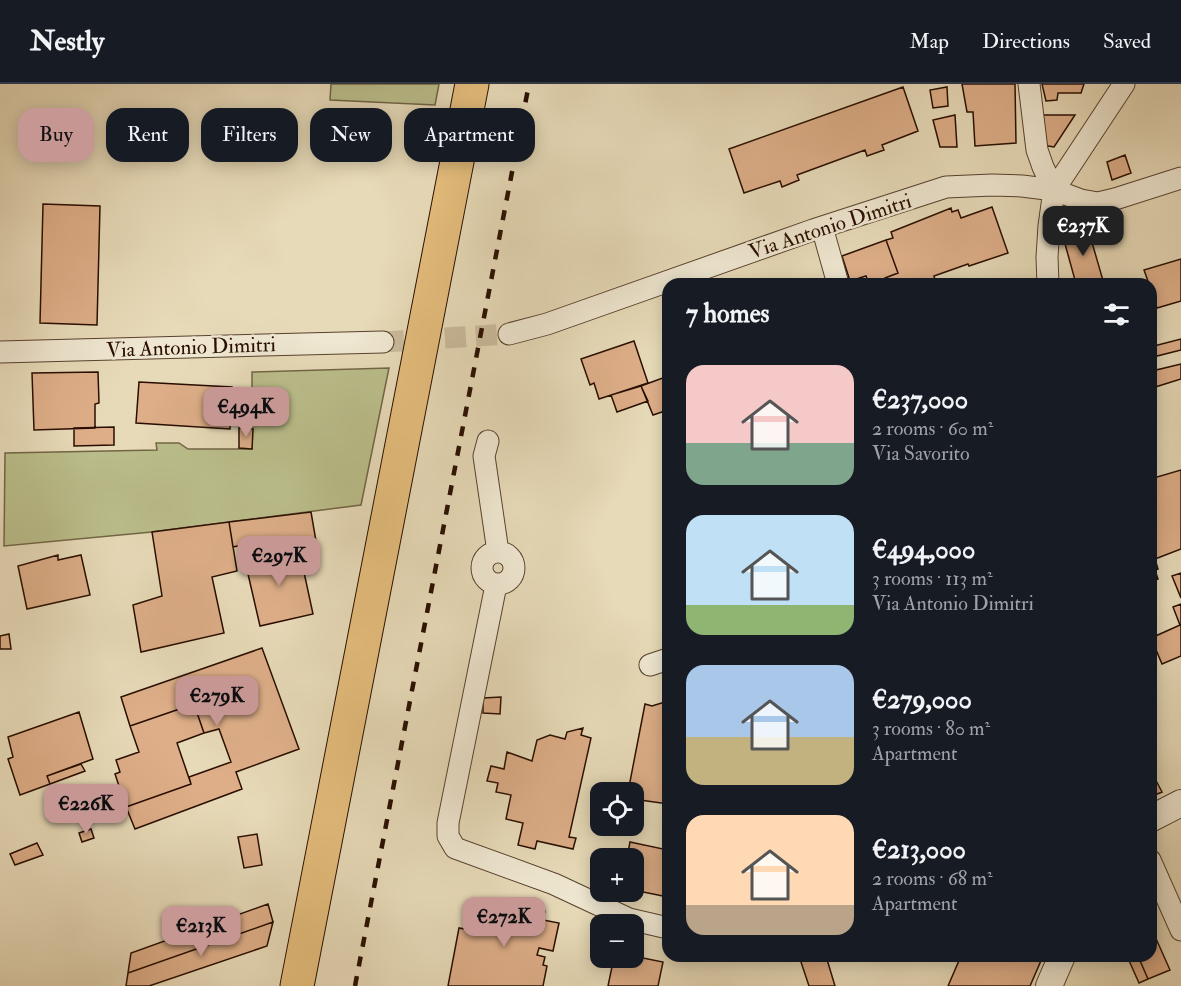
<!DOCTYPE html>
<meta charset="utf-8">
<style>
:root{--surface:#171b24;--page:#242831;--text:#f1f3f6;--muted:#9ea1a6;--line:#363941;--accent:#c59692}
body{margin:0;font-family:"IM FELL Double Pica",serif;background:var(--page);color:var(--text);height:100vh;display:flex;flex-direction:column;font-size:22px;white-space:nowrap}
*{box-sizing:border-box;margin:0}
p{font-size:20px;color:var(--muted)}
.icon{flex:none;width:33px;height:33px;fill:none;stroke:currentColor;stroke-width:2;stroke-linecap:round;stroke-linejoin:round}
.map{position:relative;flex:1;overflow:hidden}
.panel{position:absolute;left:662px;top:194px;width:495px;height:684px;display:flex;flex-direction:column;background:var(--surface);border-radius:18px;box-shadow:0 3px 15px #0003}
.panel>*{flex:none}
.banner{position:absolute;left:18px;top:24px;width:554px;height:54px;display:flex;gap:12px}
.controls{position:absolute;left:590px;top:698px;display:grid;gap:12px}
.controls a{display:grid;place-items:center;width:54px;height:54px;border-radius:12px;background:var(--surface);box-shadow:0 3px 15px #0003;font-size:30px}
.price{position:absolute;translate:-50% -51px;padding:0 14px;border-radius:12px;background:var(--accent);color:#111;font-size:20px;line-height:39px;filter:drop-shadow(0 2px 3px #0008)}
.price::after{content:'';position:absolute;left:50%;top:36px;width:18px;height:14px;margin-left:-9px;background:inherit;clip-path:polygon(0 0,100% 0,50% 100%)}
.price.selected{background:#222;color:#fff}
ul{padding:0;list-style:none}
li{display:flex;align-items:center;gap:18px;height:150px;padding:0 24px}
li span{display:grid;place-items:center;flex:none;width:168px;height:120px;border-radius:18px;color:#555}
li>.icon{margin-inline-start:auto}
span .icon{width:72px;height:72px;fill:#fffc;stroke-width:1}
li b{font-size:26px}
h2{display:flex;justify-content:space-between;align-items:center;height:72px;padding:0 24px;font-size:26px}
.tag{padding:0 21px;border-radius:18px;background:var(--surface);box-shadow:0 3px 15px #0003;font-size:21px;line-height:54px}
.tag.selected{background:var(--accent);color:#111}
header{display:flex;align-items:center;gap:36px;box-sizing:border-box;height:84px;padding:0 30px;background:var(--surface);border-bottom:2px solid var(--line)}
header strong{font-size:28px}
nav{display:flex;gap:33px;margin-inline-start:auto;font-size:21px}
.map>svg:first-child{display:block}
.green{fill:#babe8b;stroke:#726646;stroke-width:1.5}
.building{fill:#ddae88;stroke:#290e00;stroke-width:1.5}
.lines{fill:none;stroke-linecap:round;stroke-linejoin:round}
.minor-tunnel{stroke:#cabb9c;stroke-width:21;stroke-dasharray:21 10;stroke-linecap:butt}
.minor-casing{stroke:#58412e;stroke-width:23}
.tertiary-casing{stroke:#58412e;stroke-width:28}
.trunk-casing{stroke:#290e00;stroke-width:35}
.minor{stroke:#efe7d1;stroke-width:21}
.tertiary{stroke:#efe7d1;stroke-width:26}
.trunk{stroke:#e4bd7c;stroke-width:33}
.rail{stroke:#290e00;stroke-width:4.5;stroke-dasharray:10 10;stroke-linecap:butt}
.labels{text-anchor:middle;stroke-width:5;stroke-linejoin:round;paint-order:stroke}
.street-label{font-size:21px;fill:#290e00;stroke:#efe7d1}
</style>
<header>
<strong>Nestly</strong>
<nav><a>Map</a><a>Directions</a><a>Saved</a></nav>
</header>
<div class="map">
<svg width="1181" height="902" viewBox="0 0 1181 902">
<rect width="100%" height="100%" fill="#e7dab8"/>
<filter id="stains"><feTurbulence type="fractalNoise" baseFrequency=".00333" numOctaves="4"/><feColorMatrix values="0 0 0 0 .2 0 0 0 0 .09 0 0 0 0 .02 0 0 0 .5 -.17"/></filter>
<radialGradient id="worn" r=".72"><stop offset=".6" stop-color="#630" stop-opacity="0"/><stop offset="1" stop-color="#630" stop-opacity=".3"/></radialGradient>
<path class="green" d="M331 0H439L435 21 330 16Z
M389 284 361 421 152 448 4 462 5 369 157 366 156 359H179L188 365H252V288Z"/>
<path class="building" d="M962 0H1015L1016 59 975 62 973 28H967Z
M1042 0H1084L1081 9H1058L1057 16 1046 17Z
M903 3 918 47 882 61 884 66 867 72 865 66 797 91 799 96 782 103 780 97 744 109 729 65Z
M947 3 948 22 933 24 930 6Z
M955 31 957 63H940L933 36Z
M1040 31H1075L1054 63 1042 61Z
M1125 71 1131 89 1112 96 1107 78Z
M43 120 100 122 97 241 40 239Z
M992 123 1008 169 969 182 968 180 934 192 936 200H887L885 194 898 189 886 156 893 154 891 148 951 124 952 128 958 126 961 134Z
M1087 141 1104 200H1073V197L1075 196 1062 149Z
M886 156 898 189 885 194 887 200H869L866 192 850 197 842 172Z
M1181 175V217L1157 224 1150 205V200H1149L1144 186Z
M1181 255V266L1153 273 1150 263Z
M634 257 648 299 599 315 594 299 590 301 581 275Z
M1150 266 1156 286 1181 280V295L1152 304 1150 300Z
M98 288 99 319 95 320V344L34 346 32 289Z
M668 292V326L653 331 641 302Z
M139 298 232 303 230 345 136 339Z
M641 302 648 317 617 328 611 311Z
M114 343V361L74 362V344Z
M239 344 253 345 252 365 239 364Z
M1181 386V465L1155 475 1158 485 1155 486 1158 495 1150 498V395Z
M311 428 317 463 299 468V465L251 475 247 460 233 463 229 438Z
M229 438 237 487 212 493 224 549 141 568 133 521 162 512 152 448Z
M299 465 313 530 260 542 245 477Z
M58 471V476L81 471 90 511 27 525 18 482Z
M1181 489V514L1172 492Z
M1181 520V541H1180L1173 523Z
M1180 541H1181V572L1162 580 1151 554Z
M9 550 11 565H0V552Z
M262 564 299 665 236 688 242 705 135 745 126 723 191 700 189 693 231 678 219 645 204 649 194 620 130 642 121 613Z
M501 613 500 630 483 629V614Z
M668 617V720L633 715V708H628L645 620 652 622Z
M194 620 204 649 177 659 191 700 126 723 115 690 120 688 116 676 139 668 130 642Z
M79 628 93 675 47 692 50 700 20 711 8 675 13 673 8 653Z
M583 644 581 651 591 654 569 753 576 754 573 765 537 757 535 765 518 761 523 739 506 735 511 711 496 708 498 699 487 697 491 682 504 685 507 668 532 677 537 656 550 651 565 655 567 648Z
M81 680 85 687 50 700 47 692Z
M1150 685 1162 708 1150 713Z
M91 745 94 754 82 758 79 749Z
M257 750 262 781 244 784 238 753Z
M630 758 668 766V813L633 806V774H627Z
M37 759 43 771 15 781 10 770Z
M486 815 545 827 543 836 559 839 553 867 539 864 537 871 545 873 543 881 547 882 543 902H448L459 844 480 848Z
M268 820 273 838 128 889 131 869Z
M273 838 267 862 149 902H126L128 889Z
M1150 841 1170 886 1148 895 1138 872H1150Z
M633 872 663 878 658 902H608L614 873H633Z
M799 872H826L835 902H809Z
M961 872H1043L1030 902H948Z
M1127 872H1138L1148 895 1139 899Z"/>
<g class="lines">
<path class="minor-tunnel" d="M383 258 509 250"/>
<defs>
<path id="minor" d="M1029 0 1037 66 1043 83 1054 106 1049 142 1047 173 1048 200
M1054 106 1124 0
M822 143 838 200
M509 250 547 240 813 146 946 103 992 101 1022 102 1054 106 1081 116 1098 119 1115 115 1181 94
M0 268 383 258
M488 357 484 372 498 468
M482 484a16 16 0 1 1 32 0a16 16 0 1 1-32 0Z
M496 501 448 739V752L455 764 554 800 629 835 668 844
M650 581 668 575
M1150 776 1181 846"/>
<path id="tertiary" d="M1150 735 1181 719
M1049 902 1062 872"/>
<path id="trunk" d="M297 902 472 0"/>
</defs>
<use href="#minor" class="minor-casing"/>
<use href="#tertiary" class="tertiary-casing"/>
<use href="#trunk" class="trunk-casing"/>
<use href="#minor" class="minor"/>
<use href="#tertiary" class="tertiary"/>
<use href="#trunk" class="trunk"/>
<path class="rail" d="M355 902 529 0"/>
</g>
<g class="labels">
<g class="street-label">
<text transform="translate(830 142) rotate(-18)" y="7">Via Antonio Dimitri</text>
<text transform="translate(191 263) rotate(-2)" y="7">Via Antonio Dimitri</text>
</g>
</g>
<rect width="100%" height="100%" filter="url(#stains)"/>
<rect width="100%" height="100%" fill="url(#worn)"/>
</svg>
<div class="controls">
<a><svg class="icon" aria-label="locate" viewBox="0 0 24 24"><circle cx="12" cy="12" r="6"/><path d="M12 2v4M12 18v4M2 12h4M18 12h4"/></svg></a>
<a>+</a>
<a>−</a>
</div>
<b class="price selected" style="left:1083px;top:173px">€237K</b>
<b class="price" style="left:246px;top:354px">€494K</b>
<b class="price" style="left:279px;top:503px">€297K</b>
<b class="price" style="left:217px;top:643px">€279K</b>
<b class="price" style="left:86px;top:751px">€226K</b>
<b class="price" style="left:504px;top:864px">€272K</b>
<b class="price" style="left:201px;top:873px">€213K</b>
<div class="banner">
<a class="tag selected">Buy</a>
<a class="tag">Rent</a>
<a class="tag">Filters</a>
<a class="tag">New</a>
<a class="tag">Apartment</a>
</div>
<section class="panel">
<h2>7 homes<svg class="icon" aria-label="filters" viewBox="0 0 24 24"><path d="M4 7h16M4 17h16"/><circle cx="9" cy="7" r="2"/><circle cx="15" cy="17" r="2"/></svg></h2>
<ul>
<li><span style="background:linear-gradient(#f6c9c9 65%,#7fa58c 0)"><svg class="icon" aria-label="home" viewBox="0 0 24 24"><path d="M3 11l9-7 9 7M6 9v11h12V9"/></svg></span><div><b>€237,000</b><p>2 rooms · 60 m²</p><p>Via Savorito</p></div></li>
<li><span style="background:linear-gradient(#bfe0f5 75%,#8fb573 0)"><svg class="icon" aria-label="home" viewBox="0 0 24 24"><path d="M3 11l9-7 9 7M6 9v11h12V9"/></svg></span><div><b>€494,000</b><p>3 rooms · 113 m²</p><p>Via Antonio Dimitri</p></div></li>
<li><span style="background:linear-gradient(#a9c7e8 60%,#c2b280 0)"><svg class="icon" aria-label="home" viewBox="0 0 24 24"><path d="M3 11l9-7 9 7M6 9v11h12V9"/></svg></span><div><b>€279,000</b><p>3 rooms · 80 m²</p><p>Apartment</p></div></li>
<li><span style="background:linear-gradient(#ffd9b3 75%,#b9a48a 0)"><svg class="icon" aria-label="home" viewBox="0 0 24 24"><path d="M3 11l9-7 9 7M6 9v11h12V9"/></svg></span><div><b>€213,000</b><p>2 rooms · 68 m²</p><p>Apartment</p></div></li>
</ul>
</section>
</div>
